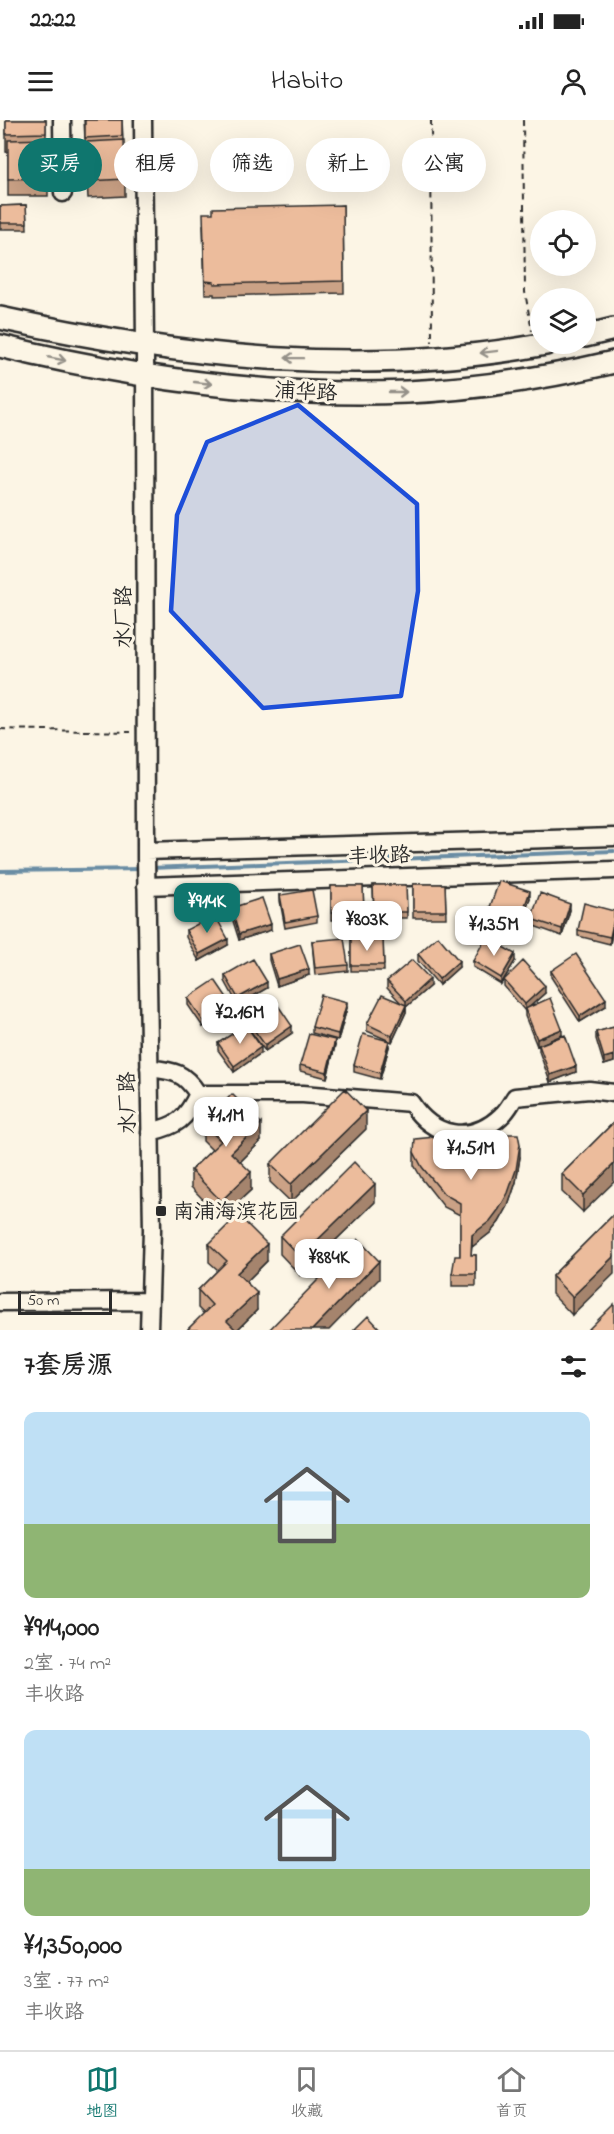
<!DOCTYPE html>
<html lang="zh">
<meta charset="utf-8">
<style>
:root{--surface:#fff;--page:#f6f6f6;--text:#222;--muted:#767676;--line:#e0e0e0;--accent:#0f766e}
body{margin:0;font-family:"Indie Flower","LXGW WenKai TC",sans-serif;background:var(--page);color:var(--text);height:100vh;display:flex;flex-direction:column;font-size:22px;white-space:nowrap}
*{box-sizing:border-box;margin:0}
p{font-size:20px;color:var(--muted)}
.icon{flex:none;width:33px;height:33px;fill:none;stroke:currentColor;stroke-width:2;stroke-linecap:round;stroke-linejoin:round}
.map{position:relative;height:1210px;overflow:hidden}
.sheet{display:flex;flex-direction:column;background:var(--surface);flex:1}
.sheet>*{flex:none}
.guide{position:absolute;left:18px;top:18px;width:579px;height:54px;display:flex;gap:12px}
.controls{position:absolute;left:530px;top:90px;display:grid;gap:12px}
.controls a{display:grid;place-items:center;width:66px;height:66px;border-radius:50%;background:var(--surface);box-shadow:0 6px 24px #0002;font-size:30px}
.scale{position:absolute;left:18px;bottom:15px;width:94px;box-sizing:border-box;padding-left:6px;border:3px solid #2b2b2b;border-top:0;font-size:16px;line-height:21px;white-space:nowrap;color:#2b2b2b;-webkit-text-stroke:4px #fcf5e5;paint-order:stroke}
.price{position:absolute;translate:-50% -51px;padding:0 14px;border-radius:12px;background:#fff;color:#222;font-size:20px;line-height:39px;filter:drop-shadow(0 2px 3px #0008)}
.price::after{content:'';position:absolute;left:50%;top:36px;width:18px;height:14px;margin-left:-9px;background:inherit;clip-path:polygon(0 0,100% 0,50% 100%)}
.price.current{background:var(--accent);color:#fff}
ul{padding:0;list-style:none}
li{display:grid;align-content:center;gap:12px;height:318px;padding:0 24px}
li span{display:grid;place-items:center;height:186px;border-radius:12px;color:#555}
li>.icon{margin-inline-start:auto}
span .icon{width:108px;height:108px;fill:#fffc;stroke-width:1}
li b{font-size:26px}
h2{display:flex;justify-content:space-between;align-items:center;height:72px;padding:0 24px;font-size:26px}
.tag{padding:0 21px;border-radius:27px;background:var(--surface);box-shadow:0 6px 24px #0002;font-size:21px;line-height:54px}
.tag.current{background:var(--accent);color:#fff}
.status{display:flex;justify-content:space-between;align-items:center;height:42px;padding:0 30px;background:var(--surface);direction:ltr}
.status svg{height:16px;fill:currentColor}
header{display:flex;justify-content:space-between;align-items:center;height:78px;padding:0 24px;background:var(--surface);font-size:27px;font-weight:600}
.dock{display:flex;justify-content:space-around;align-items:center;height:84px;border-top:2px solid var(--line);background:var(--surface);font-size:16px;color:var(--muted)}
.dock a{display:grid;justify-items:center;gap:3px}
.dock .current{color:var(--accent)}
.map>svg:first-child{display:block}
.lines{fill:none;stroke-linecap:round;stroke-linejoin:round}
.stream{stroke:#6b8da4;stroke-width:4}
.minor-casing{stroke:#2b2b2b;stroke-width:21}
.major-casing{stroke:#2b2b2b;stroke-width:26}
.path{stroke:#2b2b2b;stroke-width:2;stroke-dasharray:6 4.5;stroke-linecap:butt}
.minor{stroke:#fcf5e5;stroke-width:16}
.major{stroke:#fcf5e5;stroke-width:21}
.wall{fill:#cba286;stroke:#2b2b2b;stroke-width:1.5}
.shaded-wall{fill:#a5846d;stroke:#2b2b2b;stroke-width:1.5}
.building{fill:#ecbc9c;stroke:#2b2b2b;stroke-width:1.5}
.oneway{stroke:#949088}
.marked{fill:#1d4ed8;fill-opacity:0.2;stroke:#1d4ed8;stroke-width:4.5;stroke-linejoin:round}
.poi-dot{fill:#2b2b2b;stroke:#fcf5e5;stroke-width:2}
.labels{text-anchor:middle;stroke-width:6;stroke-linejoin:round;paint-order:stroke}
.street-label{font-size:21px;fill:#2b2b2b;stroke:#fcf5e5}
.poi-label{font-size:21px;fill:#2b2b2b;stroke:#fcf5e5;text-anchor:start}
</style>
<div class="status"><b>22:22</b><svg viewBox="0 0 49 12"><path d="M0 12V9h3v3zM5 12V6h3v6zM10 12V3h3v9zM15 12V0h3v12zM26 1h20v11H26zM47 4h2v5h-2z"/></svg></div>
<header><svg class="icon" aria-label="menu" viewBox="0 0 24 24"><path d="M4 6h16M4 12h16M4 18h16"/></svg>Habito<svg class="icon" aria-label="person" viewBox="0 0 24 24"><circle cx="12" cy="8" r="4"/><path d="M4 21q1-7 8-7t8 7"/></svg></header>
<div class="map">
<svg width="614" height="1210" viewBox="0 0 614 1210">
<rect width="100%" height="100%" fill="#fcf5e5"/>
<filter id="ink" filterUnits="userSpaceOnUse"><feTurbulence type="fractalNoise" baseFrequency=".0167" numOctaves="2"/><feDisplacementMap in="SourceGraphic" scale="12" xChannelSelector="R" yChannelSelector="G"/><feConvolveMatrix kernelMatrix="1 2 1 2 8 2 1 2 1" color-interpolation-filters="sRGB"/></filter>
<g filter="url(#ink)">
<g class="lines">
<path class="stream" d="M150 748 614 731
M0 751 143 749"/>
<defs>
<path id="minor" d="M62 0 63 73
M143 0 145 225 146 738 152 1110 149 1210
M146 731 614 717
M146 766 614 750
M149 948C174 951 184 952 198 974H303L411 983C433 1017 470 1025 501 996 507 991 511 983 515 977L589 970 614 973
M150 1012C177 1006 186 999 198 974
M0 1182 150 1181"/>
<path id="major" d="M0 198C177 237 366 258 546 224
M585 216 614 209
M0 226C132 258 270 278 407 272 477 269 546 258 614 242"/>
</defs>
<use href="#minor" class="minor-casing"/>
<use href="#major" class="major-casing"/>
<path class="path" d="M431 0 432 222
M523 0 525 172 532 211
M0 609 131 612"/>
<use href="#minor" class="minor"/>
<use href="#major" class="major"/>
</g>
<path class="wall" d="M6 0H46V19H48V76H8V32H6Z
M84 0H122L125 59V76L88 78Z
M26 85 27 109H0V86Z
M343 85 344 173 214 176V174H205L203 105Z
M413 764H445L446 798H413Z
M373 765H406L407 798H374Z
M331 766H363L364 800H331Z
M280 775 317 796V802L285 808 280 781Z
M530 778 521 804 490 793V787Z
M231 788 271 810 239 820 231 795Z
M570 790 562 816 531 805V799Z
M614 791 610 824 578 816V810Z
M186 810 228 825 199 841 186 817Z
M351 818H383L384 851H351Z
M312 821 348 845V851L315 855Z
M269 834 309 855 277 866 269 840Z
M418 834 459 847 439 865 418 841Z
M473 841H515L501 864 473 847Z
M551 851 606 886 580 902 551 857Z
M225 855 267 868 238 885 225 861Z
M504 860 545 873 528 888 562 915 548 921 576 952 550 962 539 931V925L537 926 525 896V891L504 866Z
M387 861 430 866 406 887V892L392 922 367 911V904L401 883 387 868Z
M188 878 230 889 203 907 188 885Z
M347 888 338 920 312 913V907Z
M249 903 292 913 265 931 249 909Z
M614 907V942L604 945 596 919V912Z
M218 923 261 933 234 952 218 930Z
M335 926 327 958 300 951V945Z
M389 927 380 959 354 952V945Z
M614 1002 583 1092 562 1072V1054Z
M203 1004 261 1021 240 1042 251 1070 221 1098 191 1067V1050L212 1030 203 1021Z
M366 1009 291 1082 270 1062V1044Z
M477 1023 520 1037 516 1062 508 1086 499 1102 490 1113 472 1127 471 1135H476V1166H452V1154L460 1136V1095L444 1087 422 1059 414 1045V1032Z
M375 1082 300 1155 280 1134V1116Z
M614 1094 572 1195 552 1174V1156Z
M209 1124 267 1141 246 1162 257 1190 237 1210H188V1209L204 1194 198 1188V1170L218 1150 209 1142Z"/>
<path class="shaded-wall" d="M530 771V778L521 804V797Z
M570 784V790L562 816V809Z
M614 799V806L610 824V817Z
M271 804V810L239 820V814Z
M228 819V825L199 841V834Z
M515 834V841L501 864V858Z
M459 841V847L439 865V859Z
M309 849V855L277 866V859Z
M430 859V866L406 887V892L392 922V916L406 887V881Z
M267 862V868L238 885V878Z
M545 866V873L525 891V884Z
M606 879V886L580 902V896Z
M230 882V889L203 907V901Z
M347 882V888L338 920V914Z
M292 906V913L265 931V925Z
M562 909V915L537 926V919Z
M335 920V926L327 958V952Z
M389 921V927L380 959V953Z
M261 927V933L234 952V946Z
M614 935V942L604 945V938Z
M576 946V952L550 962V955Z
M366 991V1009L291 1082V1064Z
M261 1003V1021L231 1051V1033Z
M520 1024V1037L516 1062 508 1086 499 1102 490 1113 472 1127V1115Z
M614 1044V1062L583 1092V1075Z
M251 1052V1070L221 1098V1081Z
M375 1064V1082L300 1155V1137Z
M267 1124V1141L237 1171V1153Z
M614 1136V1154L572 1195V1177Z
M379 1141V1159L329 1210H312Z
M257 1173V1190L237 1210H227V1201Z"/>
<path class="building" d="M6 0H46V13L6 14Z
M85 0H122V16L85 18Z
M48 19V58L8 59V20Z
M124 20 125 59 88 61 87 22Z
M26 85 27 103H0V86Z
M343 85 344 161 214 164V162L205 161 203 93H213V88Z
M499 761 530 771 521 797 490 787Z
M413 764H445L446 791H413Z
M373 765H406L407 792H374Z
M331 766H363L364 793H331Z
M312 770 317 796 285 802 280 775Z
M540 773 570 784 562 809 531 799Z
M262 778 271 804 239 814 231 788Z
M584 783 614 791V799L610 817 578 810Z
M215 795 228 819 199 834 186 810Z
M438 816 459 841 439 859 418 834Z
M486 817 515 834 501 858 473 841Z
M344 818 348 845 315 848 312 821Z
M351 818H383L384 845H351Z
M300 824 309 849 277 859 269 834Z
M576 834 606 879 580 896 551 851Z
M253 839 267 862 238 878 225 855Z
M412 840 430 859 406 881 387 861Z
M523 841 545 866 525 884 504 860Z
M215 860 230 882 203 901 188 878Z
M321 875 347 882 338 914 312 907Z
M382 875 406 885 392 916 367 904Z
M550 878 562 909 537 919 525 889Z
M277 884 292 906 265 925 249 903Z
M246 905 261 927 234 946 218 923Z
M614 907V935L604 938 596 912Z
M309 914 335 920 327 952 300 945Z
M363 914 389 921 380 953 354 945Z
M565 915 576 946 550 955 539 925Z
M345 969 366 991 291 1064 270 1044Z
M232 974 261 1003 231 1033 251 1052 221 1081 191 1050 221 1021 203 1004Z
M614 1002V1044L583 1075 562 1054Z
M476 1013 477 1023 493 1022 494 1014H518L520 1024 516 1050 508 1073 499 1089 490 1101 472 1115 471 1135H476V1154H452L455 1136H460V1083L444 1074 422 1047 414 1032 415 1019Z
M354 1042 375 1064 300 1137 280 1116Z
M614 1094V1136L572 1177 552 1156Z
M238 1095 267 1124 237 1153 257 1173 227 1201 236 1210H189L188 1209 212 1185 198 1170 227 1141 209 1124Z
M358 1119 379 1141 312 1210H269Z
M614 1184V1210H588Z
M368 1196 381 1210H354Z"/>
<defs><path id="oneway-shaft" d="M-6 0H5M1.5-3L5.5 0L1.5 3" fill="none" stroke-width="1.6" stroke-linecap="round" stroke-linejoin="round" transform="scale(1.5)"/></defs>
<g class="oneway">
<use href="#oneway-shaft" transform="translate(489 232) rotate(173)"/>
<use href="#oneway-shaft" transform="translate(294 238) rotate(-179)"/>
<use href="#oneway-shaft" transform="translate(57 239) rotate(11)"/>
<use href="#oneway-shaft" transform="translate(203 263) rotate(6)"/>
<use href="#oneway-shaft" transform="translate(398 272)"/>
</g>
</g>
<path class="marked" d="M298 285 417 384 418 471 401 576 263 588 171 491 177 395 207 322Z"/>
<rect class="poi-dot" x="155" y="1085" width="12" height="12" rx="3"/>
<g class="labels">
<g class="street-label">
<text transform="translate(306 271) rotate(3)" y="7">浦华路</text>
<text transform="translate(123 497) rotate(-90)" y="7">水厂路</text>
<text transform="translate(379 735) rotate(-2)" y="7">丰收路</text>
<text transform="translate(127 983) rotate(-91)" y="7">水厂路</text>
</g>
<g class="poi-label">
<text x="173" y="1098">南浦海滨花园</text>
</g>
</g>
</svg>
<div class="controls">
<a><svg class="icon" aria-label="locate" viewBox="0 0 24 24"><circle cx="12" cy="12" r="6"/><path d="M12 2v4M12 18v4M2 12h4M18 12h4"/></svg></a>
<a><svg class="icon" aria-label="layers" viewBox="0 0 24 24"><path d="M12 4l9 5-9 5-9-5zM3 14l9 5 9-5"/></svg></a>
</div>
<div class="scale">50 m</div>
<b class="price current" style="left:207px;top:814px">¥914K</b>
<b class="price" style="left:367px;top:832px">¥803K</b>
<b class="price" style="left:494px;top:837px">¥1.35M</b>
<b class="price" style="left:240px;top:925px">¥2.16M</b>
<b class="price" style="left:226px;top:1028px">¥1.1M</b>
<b class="price" style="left:471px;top:1061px">¥1.51M</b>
<b class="price" style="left:329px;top:1170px">¥884K</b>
<div class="guide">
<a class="tag current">买房</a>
<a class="tag">租房</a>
<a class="tag">筛选</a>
<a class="tag">新上</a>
<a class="tag">公寓</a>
</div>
</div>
<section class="sheet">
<h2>7套房源<svg class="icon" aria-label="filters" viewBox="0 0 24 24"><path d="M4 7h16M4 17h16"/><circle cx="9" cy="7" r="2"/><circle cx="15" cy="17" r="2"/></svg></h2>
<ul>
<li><span style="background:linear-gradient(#bfe0f5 60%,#8fb573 0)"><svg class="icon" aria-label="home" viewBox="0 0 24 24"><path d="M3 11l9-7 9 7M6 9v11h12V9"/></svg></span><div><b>¥914,000</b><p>2室 · 74 m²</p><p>丰收路</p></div></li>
<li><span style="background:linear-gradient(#bfe0f5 75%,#8fb573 0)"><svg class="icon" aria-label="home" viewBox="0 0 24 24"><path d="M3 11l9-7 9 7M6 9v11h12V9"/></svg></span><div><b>¥1,350,000</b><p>3室 · 77 m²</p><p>丰收路</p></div></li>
</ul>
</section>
<nav class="dock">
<a class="current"><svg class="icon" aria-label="map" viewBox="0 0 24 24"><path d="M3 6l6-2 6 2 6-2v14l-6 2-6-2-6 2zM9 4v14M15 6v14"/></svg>地图</a>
<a><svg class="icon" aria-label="saved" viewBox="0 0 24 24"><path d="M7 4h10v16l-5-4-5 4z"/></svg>收藏</a>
<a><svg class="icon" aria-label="home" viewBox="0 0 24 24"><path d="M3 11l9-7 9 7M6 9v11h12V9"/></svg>首页</a>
</nav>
